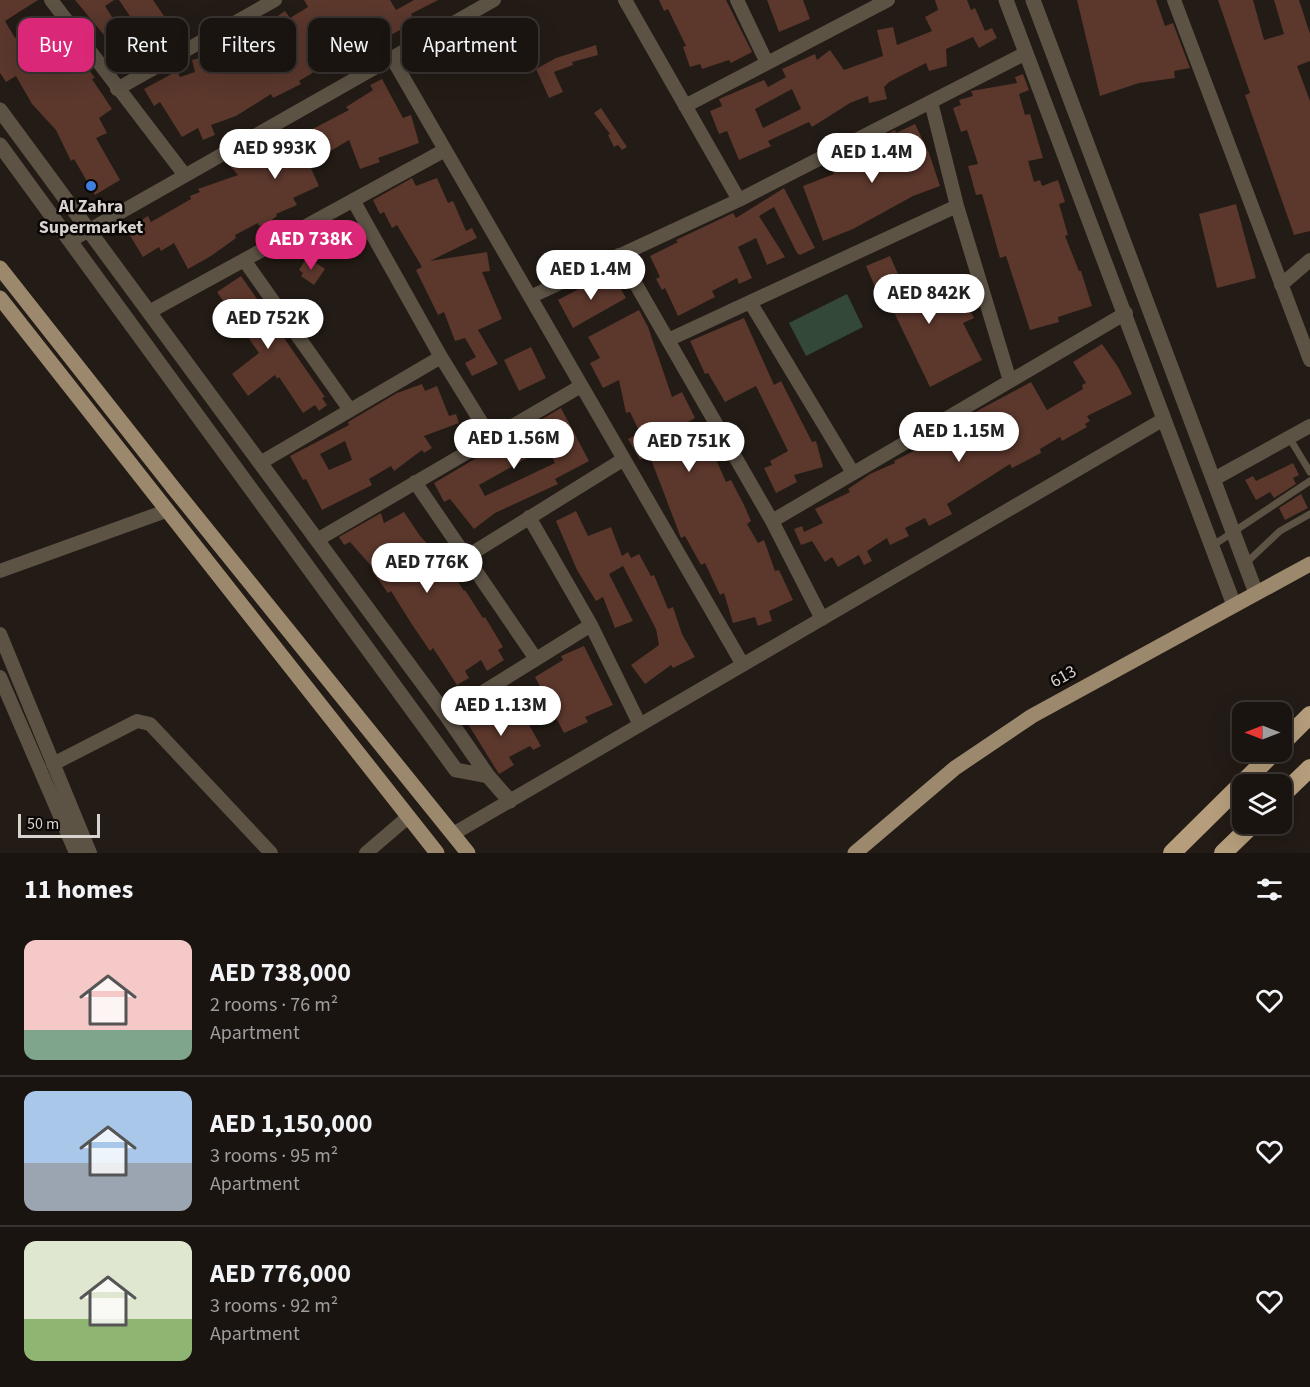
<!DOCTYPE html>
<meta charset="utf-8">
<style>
:root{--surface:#1a1410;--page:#27211e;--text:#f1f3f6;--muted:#9f9e9f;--line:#383330;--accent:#db2777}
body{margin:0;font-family:"Source Sans 3",sans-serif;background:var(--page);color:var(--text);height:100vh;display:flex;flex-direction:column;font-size:22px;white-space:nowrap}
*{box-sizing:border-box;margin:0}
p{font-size:20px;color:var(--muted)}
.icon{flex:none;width:33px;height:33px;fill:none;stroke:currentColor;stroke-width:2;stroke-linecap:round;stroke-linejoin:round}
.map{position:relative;height:853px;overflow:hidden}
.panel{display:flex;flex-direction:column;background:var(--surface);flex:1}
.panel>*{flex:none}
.guide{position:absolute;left:18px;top:18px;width:600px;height:54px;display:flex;gap:12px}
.needle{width:39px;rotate:270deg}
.controls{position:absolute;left:1232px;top:702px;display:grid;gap:12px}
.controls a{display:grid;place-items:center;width:60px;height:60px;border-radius:12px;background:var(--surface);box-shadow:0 6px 24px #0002,0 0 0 2px var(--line);font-size:30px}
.scale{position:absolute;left:18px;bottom:15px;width:82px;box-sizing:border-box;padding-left:6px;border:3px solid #d9d3d0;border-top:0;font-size:16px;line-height:21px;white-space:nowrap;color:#d9d3d0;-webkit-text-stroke:4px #090605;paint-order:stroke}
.price{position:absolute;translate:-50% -51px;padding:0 14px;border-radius:21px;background:#fff;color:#222;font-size:20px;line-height:39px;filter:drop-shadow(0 2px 3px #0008)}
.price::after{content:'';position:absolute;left:50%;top:36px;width:18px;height:14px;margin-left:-9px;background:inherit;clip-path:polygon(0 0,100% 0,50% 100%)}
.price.active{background:var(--accent);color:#fff}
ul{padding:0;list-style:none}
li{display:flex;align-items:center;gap:18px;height:150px;padding:0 24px}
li+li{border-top:2px solid var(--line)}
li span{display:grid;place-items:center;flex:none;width:168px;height:120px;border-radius:12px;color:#555}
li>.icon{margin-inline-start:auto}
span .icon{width:72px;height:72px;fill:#fffc;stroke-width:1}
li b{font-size:26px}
h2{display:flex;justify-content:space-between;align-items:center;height:72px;padding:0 24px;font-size:26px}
.chip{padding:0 21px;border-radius:12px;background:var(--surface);box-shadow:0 6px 24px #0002,0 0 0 2px var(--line);font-size:21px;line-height:54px}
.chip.active{background:var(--accent);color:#fff}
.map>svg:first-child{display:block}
.green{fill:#334837}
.building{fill:#5b372c;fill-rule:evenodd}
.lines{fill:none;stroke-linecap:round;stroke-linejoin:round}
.service{stroke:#5c5345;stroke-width:7}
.minor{stroke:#5c5345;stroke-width:14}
.tertiary{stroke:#5c5345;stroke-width:15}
.primary{stroke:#9c896d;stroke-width:15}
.motorway{stroke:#b69e7c;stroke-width:18}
.shop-dot{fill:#3f7fe0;stroke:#090605;stroke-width:2}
.labels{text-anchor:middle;stroke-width:5;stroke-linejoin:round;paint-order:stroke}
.poi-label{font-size:18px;font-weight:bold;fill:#d9d3d0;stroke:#090605}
.street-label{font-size:18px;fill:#d9d3d0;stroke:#090605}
</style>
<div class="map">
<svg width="1310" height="853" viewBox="0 0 1310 853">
<rect width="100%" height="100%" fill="#231b15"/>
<path class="green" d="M847 294 863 327 806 356 789 323Z"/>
<path class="building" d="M0 0H38L5 21 15 38 18 36 27 49 48 35 56 47 66 40 95 78 92 79 112 109 99 118 107 133 96 138 120 180 95 195 74 159 71 161 56 130 32 104 16 76 6 82 0 73Z
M75 0H114L105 6 132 48 121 55 107 32 104 35Z
M119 0H153L170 25 167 27 175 39 155 53Z
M304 0H390L396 10 414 0H438L411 14 415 22 387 37 392 47 384 51 378 41 356 47 299 81 301 84 273 98 271 94 236 116 211 125 215 135 203 140 198 128 182 137 160 102 154 106 144 89 177 71 180 77 195 72 192 60 222 52 220 50 244 38 240 33 264 18 267 23 285 11 290 18 308 7Z
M659 0H726L752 52 731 63 729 60 702 69 700 64 690 67 683 47 686 46 668 9 664 11Z
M767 0H803L810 19 779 32Z
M935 0H967L971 10 975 8 985 31 992 28 997 38 979 48 973 37 946 49 947 66 929 71 926 63 889 82 884 87 887 99 869 103 868 96 850 103 812 127 809 122 768 141 771 146 739 160 727 131 719 134 710 111 722 106 719 99 764 80 768 87 786 77 782 69 815 54 817 60 830 50 844 70 883 56 877 30 893 27 897 45 932 31 925 17 938 10ZM792 89 801 109 763 128 755 109Z
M1077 0H1156L1165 26 1173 23 1190 68 1174 71 1175 78 1139 83 1100 96Z
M1218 0H1253L1264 40 1284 34 1274 0H1299L1310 34V61L1297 66 1310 101V231L1294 235 1245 95 1250 93Z
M596 45 598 55 572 62 573 65 554 72 563 92 549 98 536 69 556 58Z
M1023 74 1029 90 1019 94 1025 115 1030 114 1043 158 1028 161 1034 182 1040 180 1042 186 1058 180 1065 202 1059 204 1068 235 1065 236 1079 271H1081L1092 306 1058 317 1059 322 1030 330 1006 256 1000 258 982 194 976 195 968 166 978 164 967 130 961 132 953 108 961 105 959 100 973 96 971 91 1017 83 1015 77Z
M382 79 403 118 411 115 419 143 378 158 380 162 360 169 349 140 309 164 319 186 293 198 297 205 276 214 277 216 269 222 259 226 258 223 235 235 236 238 211 256 188 269 174 243 161 251 159 247 143 257 126 229 148 216 151 222 191 199 190 196 200 192 198 189 238 175 229 165 237 158 267 153 349 110 346 107 373 90 370 85Z
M601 108 627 147 622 150 618 145 614 147 608 135 610 134 594 113Z
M915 124 929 153 940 186 913 196 853 229 823 241 803 186 834 174 833 171 864 158 862 155 890 141 886 135 895 130 896 133Z
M412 178 416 186 437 178 448 203 453 201 466 231 472 228 477 238 430 261 487 252 490 271 482 272 502 319 478 330 498 364 472 376 465 363 476 357 465 338 455 341 444 312 438 315 416 270 422 267 397 225 392 228 384 212 380 214 373 200Z
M784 188 815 248 800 255 797 253 774 207 759 216 785 257 767 265 756 238 738 247 752 278 739 284 737 278 712 291 715 297 678 316 665 288 662 290 656 279 660 277 650 256 678 242 676 240 733 213 736 218Z
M1236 204 1256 278 1217 288 1199 214Z
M890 256 914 310 958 287 974 318 963 323 982 360 930 387 890 304 884 307 866 266Z
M307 257 325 269 314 285 301 276 303 273 299 270Z
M241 276 325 397 322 398 327 405 319 411 315 405 303 413 279 377 277 379 275 375 248 396 232 374 259 353 217 292Z
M614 277 626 298 573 328 558 300 596 280 598 286Z
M639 310 648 327 672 397 682 392 695 418 688 422 697 441 706 437 726 482 731 480 744 505 751 521 747 524 758 543 764 540 775 571 779 570 793 600 769 611 772 621 758 626 755 617 733 623 724 593 720 595 705 563 701 565 685 536 681 538 649 454 640 460 628 439 640 433 630 412 626 413 619 380 603 388 590 363 600 358 588 337Z
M744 318 774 385 781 381 812 442 816 441 823 467 794 475 797 482 776 493 764 468 772 465 770 461 788 451 756 386 725 402 708 373 705 374 690 341Z
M1102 344 1118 367 1132 394 1087 416 1090 421 1085 424 1087 427 1062 441 1060 437 1040 449 1041 453 1012 468 1010 464 974 487 947 504 952 514 929 526 925 518 905 528 909 536 890 545 887 538 867 551 872 561 864 565 859 555 838 567 832 557 825 562 812 541 801 545 794 529 802 526 804 532 823 523 815 509 850 492 848 489 870 474 895 463 894 461 953 431 950 427 977 411 1031 382 1047 410 1083 389 1082 385 1086 383 1073 362Z
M531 347 546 378 519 391 504 360Z
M422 384 425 391 437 386 449 416 456 414 459 423 424 436 432 448 424 453 422 450 394 471 391 466 369 479 372 485 322 510 306 479 303 480 290 456 349 425 348 422 397 393ZM345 441 352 460 329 470 320 454Z
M561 408 589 461 555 479 558 484 495 513 474 529 450 499 444 502 434 483 485 453 504 445 503 442ZM547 447 555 463 485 496 479 485Z
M1293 463 1299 475 1293 478 1296 484 1274 498 1270 492 1256 500 1245 480 1253 476 1256 481Z
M1301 494 1308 508 1285 520 1279 508Z
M576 511 588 536 611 527 622 556 628 552 631 558 639 554 651 576 654 575 668 609 673 607 682 634 695 657 673 668 671 665 645 684 631 665 659 645 656 629 623 566 609 574 633 621 615 628 603 597 596 601 577 570 556 521Z
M404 512 420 536 445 562 464 591 465 590 483 618 485 617 503 647 498 650 504 660 487 671 481 660 465 671 469 678 457 685 433 648 430 651 411 623 391 591 388 593 372 571 374 569 350 542 344 545 339 537 381 513 384 523Z
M584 646 613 705 585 717 588 722 564 733 535 677 563 660 561 656Z
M486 703 501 730 524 716 541 746 533 750 530 746 509 757 514 765 499 774 463 716Z"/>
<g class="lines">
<path class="service" d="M1290 439 1310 472
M1212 546 1310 481
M1245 564 1280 531 1310 514"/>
<path class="minor" d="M51 0 184 174
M625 0 739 200
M737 0 767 63
M1174 0 1310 360
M392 58 743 665
M117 89 275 0
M931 102 957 206 1010 381
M685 106 888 0
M353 200 441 357 491 438
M70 241 494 0
M619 255 772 521 822 619
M244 260 350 410
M1281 285 1310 260
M530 297 739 200 1026 53
M750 302 853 473
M149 312 445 150
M668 340 957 206
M260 463 441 357
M1214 479 1310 426
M415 482 536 659
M529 517 591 625 640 725
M772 521 1126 313
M317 540 581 386
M466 557 624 459
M0 571 166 511
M0 634 90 853
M0 677 76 853
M446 715 591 625
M53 764 137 721 150 724 271 853
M453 834 1164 419
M366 853 408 817"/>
<path class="tertiary" d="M1006 0 1234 605
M1033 0 1256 593
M0 110 446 715 488 776 510 801
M0 145 456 770 488 776"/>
<path class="primary" d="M0 268 175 490 468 853
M0 298 437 853
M855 853 955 768 1032 716 1310 564"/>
<path class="motorway" d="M1281 744 1310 715
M1281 796 1310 768
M1172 853 1274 752
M1223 853 1253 824"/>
</g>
<circle class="shop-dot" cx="91" cy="186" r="6"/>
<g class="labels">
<g class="poi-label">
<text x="91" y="212">Al Zahra<tspan x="91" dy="21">Supermarket</tspan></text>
</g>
<g class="street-label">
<text transform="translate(1063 676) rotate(-29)" y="6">613</text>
</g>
</g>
</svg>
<div class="controls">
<a><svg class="needle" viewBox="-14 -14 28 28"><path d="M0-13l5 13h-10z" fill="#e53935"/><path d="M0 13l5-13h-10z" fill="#9f9e9f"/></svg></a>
<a><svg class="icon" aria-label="layers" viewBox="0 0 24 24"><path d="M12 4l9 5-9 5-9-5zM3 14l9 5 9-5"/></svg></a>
</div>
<div class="scale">50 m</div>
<b class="price" style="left:275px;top:180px">AED 993K</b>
<b class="price" style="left:872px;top:184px">AED 1.4M</b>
<b class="price active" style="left:311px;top:271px">AED 738K</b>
<b class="price" style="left:591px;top:301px">AED 1.4M</b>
<b class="price" style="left:929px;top:325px">AED 842K</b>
<b class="price" style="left:268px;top:350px">AED 752K</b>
<b class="price" style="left:959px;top:463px">AED 1.15M</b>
<b class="price" style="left:514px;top:470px">AED 1.56M</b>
<b class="price" style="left:689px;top:473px">AED 751K</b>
<b class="price" style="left:427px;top:594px">AED 776K</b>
<b class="price" style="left:501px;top:737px">AED 1.13M</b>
<div class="guide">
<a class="chip active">Buy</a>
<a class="chip">Rent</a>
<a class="chip">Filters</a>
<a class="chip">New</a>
<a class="chip">Apartment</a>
</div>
</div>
<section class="panel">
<h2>11 homes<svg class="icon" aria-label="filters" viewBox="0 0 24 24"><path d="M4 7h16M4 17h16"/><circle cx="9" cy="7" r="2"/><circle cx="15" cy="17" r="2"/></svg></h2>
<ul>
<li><span style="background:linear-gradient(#f6c9c9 75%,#7fa58c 0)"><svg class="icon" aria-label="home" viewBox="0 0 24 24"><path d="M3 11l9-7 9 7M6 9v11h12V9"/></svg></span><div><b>AED 738,000</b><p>2 rooms · 76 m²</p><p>Apartment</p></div><svg class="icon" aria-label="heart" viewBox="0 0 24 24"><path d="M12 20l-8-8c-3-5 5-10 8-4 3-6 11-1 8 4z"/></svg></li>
<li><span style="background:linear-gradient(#a9c7e8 60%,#9aa5b1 0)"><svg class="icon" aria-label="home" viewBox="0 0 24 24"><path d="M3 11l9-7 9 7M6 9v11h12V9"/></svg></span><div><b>AED 1,150,000</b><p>3 rooms · 95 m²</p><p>Apartment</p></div><svg class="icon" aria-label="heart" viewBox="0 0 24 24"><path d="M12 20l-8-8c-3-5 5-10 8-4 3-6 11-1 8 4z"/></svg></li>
<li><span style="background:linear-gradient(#dfe7d0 65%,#8fb573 0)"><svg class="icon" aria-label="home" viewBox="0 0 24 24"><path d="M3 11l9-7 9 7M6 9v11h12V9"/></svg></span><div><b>AED 776,000</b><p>3 rooms · 92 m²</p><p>Apartment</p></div><svg class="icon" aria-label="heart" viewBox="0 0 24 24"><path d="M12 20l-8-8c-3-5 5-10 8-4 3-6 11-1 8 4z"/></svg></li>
</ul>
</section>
